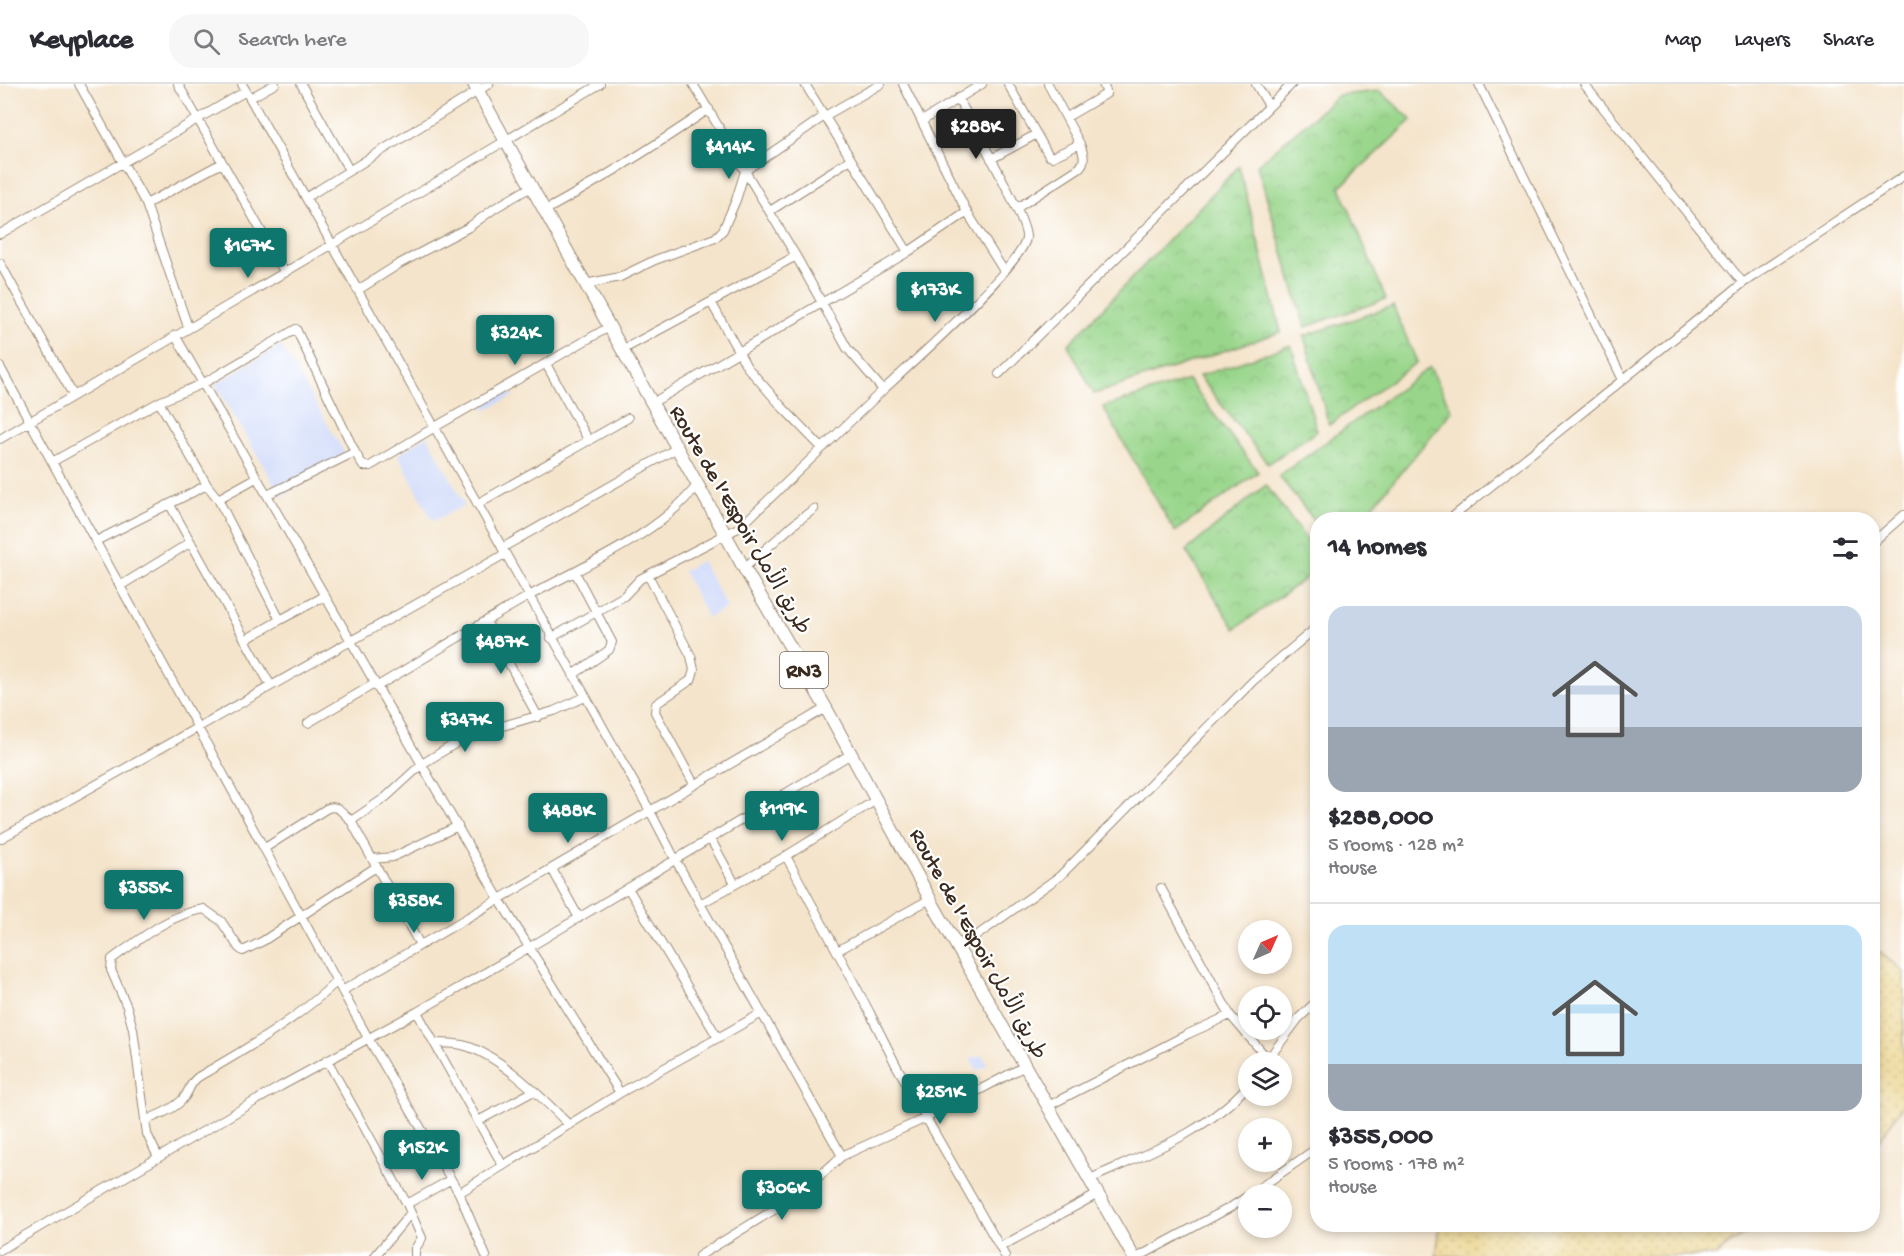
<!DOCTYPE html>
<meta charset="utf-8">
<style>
:root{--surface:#fff;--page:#f7f7f7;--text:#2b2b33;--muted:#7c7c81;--line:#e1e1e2;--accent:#0f766e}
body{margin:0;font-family:"Gochi Hand","Playpen Sans Arabic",sans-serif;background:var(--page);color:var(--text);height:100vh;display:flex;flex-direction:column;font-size:22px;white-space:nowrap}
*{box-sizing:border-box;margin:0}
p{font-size:20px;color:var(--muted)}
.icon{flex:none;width:33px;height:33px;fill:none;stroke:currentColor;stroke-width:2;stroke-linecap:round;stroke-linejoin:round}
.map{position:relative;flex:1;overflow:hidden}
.sheet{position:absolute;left:1310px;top:428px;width:570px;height:720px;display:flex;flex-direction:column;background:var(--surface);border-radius:24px;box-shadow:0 3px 9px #0003}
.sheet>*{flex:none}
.needle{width:39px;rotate:45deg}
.controls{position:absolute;left:1238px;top:836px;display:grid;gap:12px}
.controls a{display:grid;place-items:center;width:54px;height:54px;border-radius:50%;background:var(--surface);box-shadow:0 3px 9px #0003;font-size:30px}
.price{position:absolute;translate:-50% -51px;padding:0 14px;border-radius:6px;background:var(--accent);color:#fff;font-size:20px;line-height:39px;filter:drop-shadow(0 2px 3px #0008)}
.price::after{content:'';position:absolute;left:50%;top:36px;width:18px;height:14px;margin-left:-9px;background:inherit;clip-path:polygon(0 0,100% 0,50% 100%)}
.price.active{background:#222;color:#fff}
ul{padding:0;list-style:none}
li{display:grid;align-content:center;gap:12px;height:318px;padding:0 18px}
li+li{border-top:2px solid var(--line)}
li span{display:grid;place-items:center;height:186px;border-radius:18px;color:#555}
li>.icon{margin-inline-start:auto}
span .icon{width:108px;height:108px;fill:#fffc;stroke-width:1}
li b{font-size:26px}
h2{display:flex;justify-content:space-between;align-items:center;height:72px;padding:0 18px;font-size:26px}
header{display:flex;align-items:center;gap:36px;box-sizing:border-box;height:84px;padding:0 30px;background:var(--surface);border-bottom:2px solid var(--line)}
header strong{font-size:28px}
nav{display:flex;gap:33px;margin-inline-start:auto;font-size:21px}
.search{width:420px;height:54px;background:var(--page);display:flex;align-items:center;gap:15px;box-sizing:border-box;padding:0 21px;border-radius:24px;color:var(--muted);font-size:22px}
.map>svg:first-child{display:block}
.built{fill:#cfdafa}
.sand{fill:url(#sand-dots);stroke:#94825e;stroke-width:1.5}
.park{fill:url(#park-crowns);stroke:#6a8054;stroke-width:1.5}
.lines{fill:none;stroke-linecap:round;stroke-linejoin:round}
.minor-casing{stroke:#988774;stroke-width:10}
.highway-casing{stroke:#988774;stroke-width:14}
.minor{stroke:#fff;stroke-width:8}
.highway{stroke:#fff;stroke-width:12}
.labels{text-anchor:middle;stroke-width:4.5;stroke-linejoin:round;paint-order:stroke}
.shield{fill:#fff;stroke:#766a62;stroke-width:1.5}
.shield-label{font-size:21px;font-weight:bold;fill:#3b2a1e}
.street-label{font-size:22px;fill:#3b2a1e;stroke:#fff}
</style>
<header>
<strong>Keyplace</strong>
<div class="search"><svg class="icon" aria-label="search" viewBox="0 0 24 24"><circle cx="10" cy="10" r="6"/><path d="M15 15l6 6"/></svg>Search here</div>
<nav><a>Map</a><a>Layers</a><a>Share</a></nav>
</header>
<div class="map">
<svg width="1904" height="1172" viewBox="0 0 1904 1172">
<defs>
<pattern id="sand-dots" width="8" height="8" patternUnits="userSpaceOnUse" patternTransform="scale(1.5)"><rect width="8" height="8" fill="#eeda9e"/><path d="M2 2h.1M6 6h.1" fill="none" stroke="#cdbb88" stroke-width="1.8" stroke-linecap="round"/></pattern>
<pattern id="park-crowns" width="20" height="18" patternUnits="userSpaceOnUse" patternTransform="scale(1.5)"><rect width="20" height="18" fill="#99d68b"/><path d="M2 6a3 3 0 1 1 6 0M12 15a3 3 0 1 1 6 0" fill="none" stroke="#85b878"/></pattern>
</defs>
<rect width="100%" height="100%" fill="#fff"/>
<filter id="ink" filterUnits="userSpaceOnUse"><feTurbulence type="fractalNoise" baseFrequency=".0167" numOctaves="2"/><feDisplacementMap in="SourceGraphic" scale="12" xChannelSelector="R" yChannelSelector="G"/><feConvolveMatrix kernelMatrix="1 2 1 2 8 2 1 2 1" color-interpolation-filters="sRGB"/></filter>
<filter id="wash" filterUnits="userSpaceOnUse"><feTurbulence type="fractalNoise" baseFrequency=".008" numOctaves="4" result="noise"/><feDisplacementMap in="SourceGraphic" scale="24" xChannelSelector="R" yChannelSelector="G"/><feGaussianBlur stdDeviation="1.35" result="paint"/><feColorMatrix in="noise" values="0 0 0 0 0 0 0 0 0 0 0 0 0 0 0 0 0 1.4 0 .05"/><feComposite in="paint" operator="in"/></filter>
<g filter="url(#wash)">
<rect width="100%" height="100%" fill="#f4e4cb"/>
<path class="built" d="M281 261 347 373 281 412 215 300Z
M508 305 514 312 485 326 481 320Z
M427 351 465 421 433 437 398 371Z
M701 477 727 523 708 534 683 487Z
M982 971 988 981 977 987 970 975Z"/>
<path class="sand" d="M1872 862 1904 888V1018L1872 1069Z
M1444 1140H1777C1756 1145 1730 1155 1717 1172H1436L1440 1143Z"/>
<path class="park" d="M1380 7 1412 36 1340 103 1386 215 1305 243 1257 81 1339 11Z
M1239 82 1281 248 1094 310 1068 261Z
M1393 222 1417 278 1329 341 1304 252Z
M1291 261 1317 347 1268 380 1199 292Z
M1430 283 1452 327 1362 435H1317V440L1279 392Z
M1188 296 1258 388 1175 448 1103 323Z
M1266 401 1317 470V486L1235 545 1186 467Z"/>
</g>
<g filter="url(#ink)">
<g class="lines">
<defs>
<path id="minor" d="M79 0 146 120 188 243
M178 0 285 189
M242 0 650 727 675 775 842 1072
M301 0 349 86
M805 0 908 168
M1008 0 1049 72 1052 73 1080 60
M1256 0 1269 22
M1479 0 1623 296
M1584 0 1743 199
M250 14 275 0
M1067 33 1106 10V7L1103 0
M922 37 982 0
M991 75 1035 51
M307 113 489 0
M146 120 222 79
M1017 124 1079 84C1087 77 1083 69 1080 60L1048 0
M544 127C601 96 656 61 709 25
M770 127 851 75
M967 128 1004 187
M0 150 246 7
M0 179 73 311
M585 200 620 193 655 176 715 154 723 146 736 116 745 87 823 33 881 0
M358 206 399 180 469 143 495 124 531 103
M711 218 747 283 784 325 822 364
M175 251 499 815 620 1009 762 929
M622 266 796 172 693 0
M546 280 589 357
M0 283 368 954 459 1109 620 1009
M999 290 1292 0
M883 306C907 284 1024 179 1026 154 1028 136 970 36 958 14
M659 315 908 168 967 128 903 0
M159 318 207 401 218 415 280 536 245 556
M0 355 333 160 600 0
M52 378 159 318 204 299 296 245 355 368 363 382H370L435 343 609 243
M267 411 355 368
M218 415 256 394
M477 420 628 334
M170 421 271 602
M1450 435 1743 199 1904 92
M96 457 207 401
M1872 459 1904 431
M502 464 677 364
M744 484 799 436 814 425
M648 491 691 572 694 586 691 596 656 620 655 628 694 700
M120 502 191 458
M280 536 325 512
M486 537 538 633
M551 554 624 512 640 495 740 443 883 306 847 264 796 172
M573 591 609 566 612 558 575 488
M376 603C427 573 477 541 529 512 585 481 659 451 698 400
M308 639 374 600
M351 737 386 713 422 680 458 658 499 643 554 627 585 613
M710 754 735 800
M0 755 505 470
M265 764 326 725C337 719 343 729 351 737L420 861
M786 772 870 929 896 981 1005 1172
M372 775 393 773 458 742
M552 785 579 834
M628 804 718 954
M1161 804 1230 931 1268 975
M700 820 786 772 876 716
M958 865 1060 792 1253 597 1317 543
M837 867 930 815
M342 907 826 624
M417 928 503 1082
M434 959C444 959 453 959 462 961 498 969 544 1015 569 1041
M327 976 407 1120 422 1154 415 1165V1172
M1266 978 1298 935 1317 917
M1048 1022 1188 950 1230 931
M145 1037C157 1031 173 1026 182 1016 190 1008 188 1001 198 993 248 964 295 937 337 897
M478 1037 534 1007
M158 1073 147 1050 133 945 127 923 111 886 112 875C140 855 170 830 204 825L221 837 239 864 243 867 263 857 376 783
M1090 1095C1145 1070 1208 1048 1248 1001
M459 1109 486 1172
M1251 1110 1317 1064
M407 1120 450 1096
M1000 1163 1098 1110
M0 1166 281 1002 417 928 535 860 851 670
M375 1172 410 1130
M699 1172 798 1111 842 1072 926 1034 1025 982
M1140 1172 1231 1123 1248 1112"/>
<path id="highway" d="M474 0 744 484 826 624 930 815 1133 1172"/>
</defs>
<use href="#minor" class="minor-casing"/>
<use href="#highway" class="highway-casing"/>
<use href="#minor" class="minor"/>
<use href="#highway" class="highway"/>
</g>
</g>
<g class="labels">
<rect class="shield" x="780" y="568" width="48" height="36" rx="4.5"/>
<g class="shield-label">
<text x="804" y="593">RN3</text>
</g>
<g class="street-label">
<text transform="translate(742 435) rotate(60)" y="8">Route de l’Espoir طريق الأمل</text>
<text transform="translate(980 859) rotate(61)" y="8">Route de l’Espoir طريق الأمل</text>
</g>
</g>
</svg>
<div class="controls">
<a><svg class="needle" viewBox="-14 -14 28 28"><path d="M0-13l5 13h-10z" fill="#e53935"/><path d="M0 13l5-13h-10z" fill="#7c7c81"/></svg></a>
<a><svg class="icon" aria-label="locate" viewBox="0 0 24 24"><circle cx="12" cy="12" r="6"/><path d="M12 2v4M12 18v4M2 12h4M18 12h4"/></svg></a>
<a><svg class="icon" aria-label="layers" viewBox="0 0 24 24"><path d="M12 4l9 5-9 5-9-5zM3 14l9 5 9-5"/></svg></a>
<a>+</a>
<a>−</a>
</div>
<b class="price active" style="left:976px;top:76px">$288K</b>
<b class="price" style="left:729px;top:96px">$414K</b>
<b class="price" style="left:248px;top:195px">$167K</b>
<b class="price" style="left:935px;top:239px">$173K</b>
<b class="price" style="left:515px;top:282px">$324K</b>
<b class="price" style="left:501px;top:591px">$487K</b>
<b class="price" style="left:465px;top:669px">$347K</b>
<b class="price" style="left:782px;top:758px">$119K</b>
<b class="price" style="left:568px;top:760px">$488K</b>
<b class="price" style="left:144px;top:837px">$355K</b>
<b class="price" style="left:414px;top:850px">$358K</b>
<b class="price" style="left:940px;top:1041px">$251K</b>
<b class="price" style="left:422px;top:1097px">$152K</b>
<b class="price" style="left:782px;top:1137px">$306K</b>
<section class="sheet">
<h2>14 homes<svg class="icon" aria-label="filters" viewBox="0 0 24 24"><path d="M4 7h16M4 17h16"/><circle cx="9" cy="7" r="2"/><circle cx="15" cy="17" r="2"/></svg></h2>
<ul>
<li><span style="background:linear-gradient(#c9d6e8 65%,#9aa5b1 0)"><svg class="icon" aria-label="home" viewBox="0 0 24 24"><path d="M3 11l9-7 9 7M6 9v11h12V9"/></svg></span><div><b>$288,000</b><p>5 rooms · 128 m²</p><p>House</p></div></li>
<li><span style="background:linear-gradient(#bfe0f5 75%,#9aa5b1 0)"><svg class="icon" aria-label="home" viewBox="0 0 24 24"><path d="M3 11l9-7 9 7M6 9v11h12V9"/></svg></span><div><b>$355,000</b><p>5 rooms · 178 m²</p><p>House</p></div></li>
</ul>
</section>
</div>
